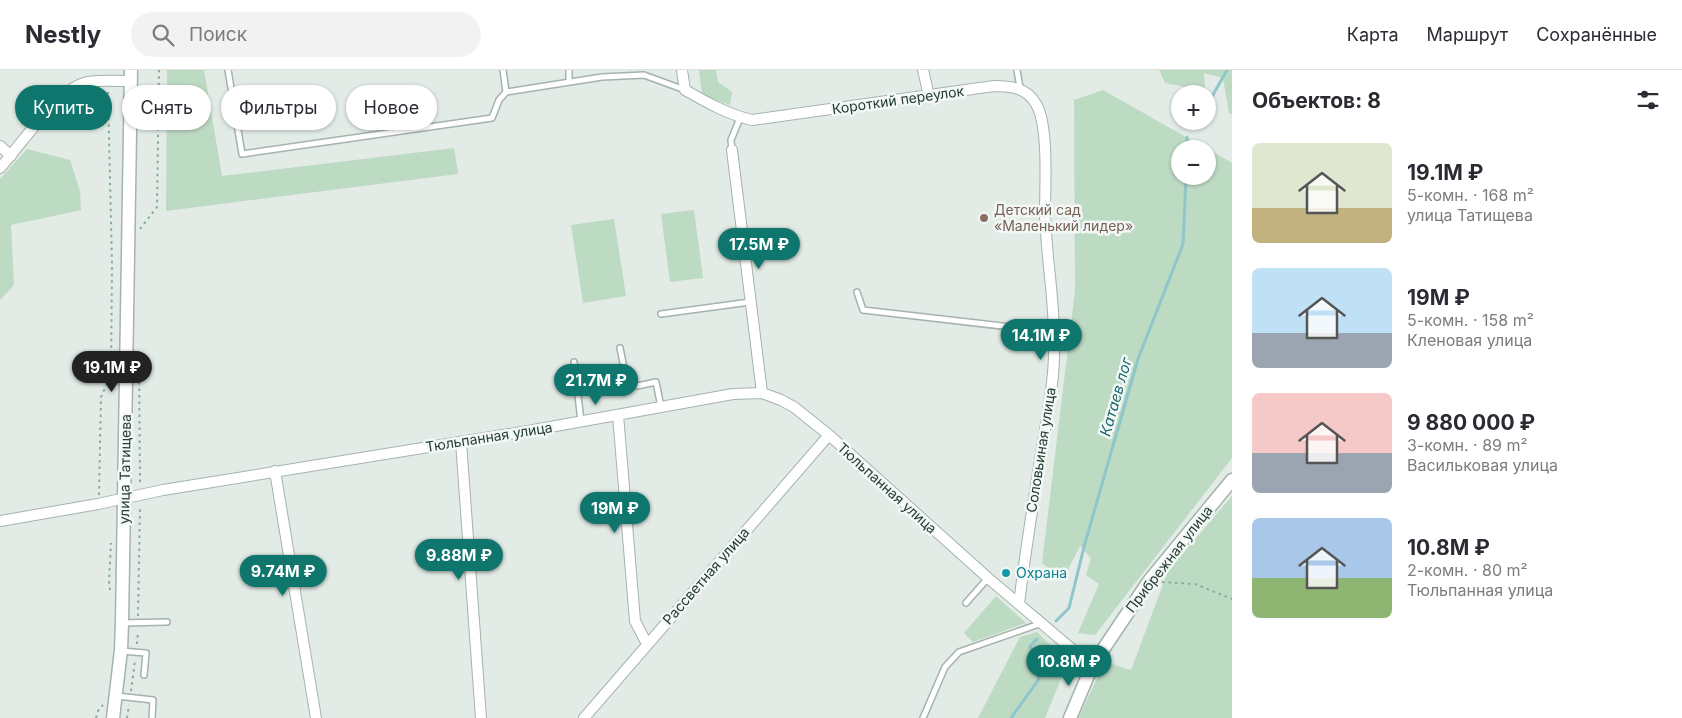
<!DOCTYPE html>
<html lang="ru">
<meta charset="utf-8">
<style>
:root{--surface:#fff;--page:#f2f2f3;--text:#2b2b33;--muted:#7c7c81;--line:#e1e1e2;--accent:#0f766e}
body{margin:0;font-family:Inter,sans-serif;background:var(--page);color:var(--text);height:100vh;display:flex;flex-direction:column;font-size:19px;white-space:nowrap}
*{box-sizing:border-box;margin:0}
p{font-size:16px;color:var(--muted)}
.icon{flex:none;width:28px;height:28px;fill:none;stroke:currentColor;stroke-width:2;stroke-linecap:round;stroke-linejoin:round}
.map{position:relative;flex:1;overflow:hidden}
.drawer{display:flex;flex-direction:column;background:var(--surface);width:450px}
.drawer>*{flex:none}
.hud{position:absolute;left:15px;top:15px;width:475px;height:45px;display:flex;gap:10px}
.controls{position:absolute;left:1171px;top:15px;display:grid;gap:10px}
.controls a{display:grid;place-items:center;width:45px;height:45px;border-radius:50%;background:var(--surface);box-shadow:0 1px 4px #0004;font-size:25px}
.price{position:absolute;translate:-50% -42px;padding:0 11px;border-radius:18px;background:var(--accent);color:#fff;font-size:16px;line-height:32px;filter:drop-shadow(0 1px 2px #0008)}
.price::after{content:'';position:absolute;left:50%;top:30px;width:15px;height:11px;margin-left:-8px;background:inherit;clip-path:polygon(0 0,100% 0,50% 100%)}
.price.active{background:#222;color:#fff}
ul{padding:0;list-style:none}
li{display:flex;align-items:center;gap:15px;height:125px;padding:0 20px}
li span{display:grid;place-items:center;flex:none;width:140px;height:100px;border-radius:8px;color:#555}
li>.icon{margin-inline-start:auto}
span .icon{width:60px;height:60px;fill:#fffc;stroke-width:1}
li b{font-size:21px}
h2{display:flex;justify-content:space-between;align-items:center;height:60px;padding:0 20px;font-size:21px}
.pill{padding:0 18px;border-radius:22px;background:var(--surface);box-shadow:0 1px 4px #0004;font-size:18px;line-height:45px}
.pill.active{background:var(--accent);color:#fff}
header{display:flex;align-items:center;gap:30px;box-sizing:border-box;height:70px;padding:0 25px;background:var(--surface);border-bottom:1px solid var(--line)}
header strong{font-size:24px}
nav{display:flex;gap:28px;margin-inline-start:auto;font-size:18px}
.search{width:350px;height:45px;background:var(--page);display:flex;align-items:center;gap:12px;box-sizing:border-box;padding:0 18px;border-radius:28px;color:var(--muted);font-size:19px}
main{display:flex;flex:1;min-height:0}
.map>svg:first-child{display:block}
.green{fill:#bddac3}
.lines{fill:none;stroke-linecap:round;stroke-linejoin:round}
.stream{stroke:#8fc6cb;stroke-width:3}
.service-casing{stroke:#a5b3ad;stroke-width:8}
.minor-casing{stroke:#a5b3ad;stroke-width:12}
.tertiary-casing{stroke:#a5b3ad;stroke-width:15}
.path{stroke:#85ac9d;stroke-width:2;stroke-dasharray:2.5 4;stroke-linecap:butt}
.service{stroke:#fff;stroke-width:5}
.minor{stroke:#fff;stroke-width:10}
.tertiary{stroke:#fff;stroke-width:12}
.education-dot{fill:#8d6e63;stroke:#f2f8f5;stroke-width:2}
.culture-dot{fill:#0f9aa8;stroke:#f2f8f5;stroke-width:2}
.labels{text-anchor:middle;stroke-width:5;stroke-linejoin:round;paint-order:stroke}
.street-label{font-size:14px;fill:#243b33;stroke:#f2f8f5}
.education-label{font-size:14px;fill:#785e54;stroke:#f2f8f5;text-anchor:start}
.culture-label{font-size:14px;fill:#0d838f;stroke:#f2f8f5;text-anchor:start}
.water-label{font-size:15px;font-style:italic;fill:#236a71;stroke:#f2f8f5}
</style>
<header>
<strong>Nestly</strong>
<div class="search"><svg class="icon" aria-label="search" viewBox="0 0 24 24"><circle cx="10" cy="10" r="6"/><path d="M15 15l6 6"/></svg>Поиск</div>
<nav><a>Карта</a><a>Маршрут</a><a>Сохранённые</a></nav>
</header>
<main>
<div class="map">
<svg width="1232" height="648" viewBox="0 0 1232 648">
<rect width="100%" height="100%" fill="#e2ebe6"/>
<path class="green" d="M167 0H204L222 106 454 78 458 104 166 141Z
M699 0H716L718 12 732 22 730 35 702 25Z
M1159 0H1232V44L1229 43 1223 8 1204 3 1205 21 1165 13Z
M1103 20 1207 79H1180V106H1208V79L1232 93V388L1095 565 1078 563 1099 514 1086 505 1091 488 1080 476 1062 511 1042 493 1075 220 1074 30Z
M27 79 70 90 80 121 81 140 11 155 14 215 0 230V109Z
M694 140 703 208 670 212 661 144Z
M614 149 626 226 583 233 571 155Z
M1232 426V648H1078L1105 592 1131 600 1168 501Z
M996 526 1026 553 973 572 964 563Z
M1037 562 1068 592 1045 648H978L1020 567Z"/>
<g class="lines">
<path class="stream" d="M1210 30 1227 0
M1187 79V67
M1056 551 1069 538 1085 473 1138 289 1183 174 1186 106
M1011 648 1039 609 1030 576 1037 569"/>
<defs>
<path id="service" d="M228 0 242 84 492 48 499 30 506 22
M503 0 506 22 602 7 644 5 685 20
M1017 0 1020 18
M569 12V0
M732 80 731 70 740 48
M857 222 863 240 1054 262
M661 244 750 232
M620 278 626 308 637 316 656 312 661 337
M574 292 581 351
M966 533 988 508
M122 553 167 552
M121 581 146 583 144 605
M117 626 153 630 152 648
M923 648 945 597 959 582 1042 553"/>
<path id="minor" d="M682 0 685 20C706 32 729 45 752 50L994 16C1012 16 1027 18 1036 34 1049 55 1045 117 1045 143 1046 189 1056 236 1054 283 1054 316 1046 351 1041 384 1033 434 1025 483 1019 534
M923 0 929 26
M0 76 11 86
M732 80 762 323
M0 98C20 76 60 16 88 12 101 10 117 11 131 11
M618 345 635 551 647 574
M461 372 481 648
M275 401 316 648
M0 451 98 434 163 420 528 361 733 324 762 323 781 330 794 337 829 365 988 508 1092 596
M584 648 829 365"/>
<path id="tertiary" d="M113 648 121 580 122 553 131 0
M1070 648 1092 596 1149 511 1232 410"/>
</defs>
<use href="#service" class="service-casing"/>
<use href="#minor" class="minor-casing"/>
<use href="#tertiary" class="tertiary-casing"/>
<path class="path" d="M140 159 157 137 159 0
M139 286 140 414
M99 425 101 327 111 305 112 195 108 22
M1162 512 1195 514 1232 529
M110 520 109 511 111 473
M138 546 140 436
M137 574 138 561
M131 621 135 591
M96 648 98 641 103 635
M127 648 129 635"/>
<use href="#service" class="service"/>
<use href="#minor" class="minor"/>
<use href="#tertiary" class="tertiary"/>
</g>
<circle class="education-dot" cx="984" cy="148" r="5"/>
<circle class="culture-dot" cx="1006" cy="503" r="5"/>
<g class="labels">
<g class="street-label">
<text transform="translate(898 30) rotate(-8)" y="5">Короткий переулок</text>
<text transform="translate(489 367) rotate(-9)" y="5">Тюльпанная улица</text>
<text transform="translate(1041 380) rotate(-81)" y="5">Соловьиная улица</text>
<text transform="translate(125 399) rotate(-89)" y="5">улица Татищева</text>
<text transform="translate(887 418) rotate(42)" y="5">Тюльпанная улица</text>
<text transform="translate(1169 489) rotate(-52)" y="5">Прибрежная улица</text>
<text transform="translate(706 506) rotate(-49)" y="5">Рассветная улица</text>
</g>
<g class="education-label">
<text x="994" y="145">Детский сад<tspan x="994" dy="16">«Маленький лидер»</tspan></text>
</g>
<g class="culture-label">
<text x="1016" y="508">Охрана</text>
</g>
<g class="water-label">
<text transform="translate(1116 327) rotate(-74)" y="5">Катаев лог</text>
</g>
</g>
</svg>
<div class="controls">
<a>+</a>
<a>−</a>
</div>
<b class="price" style="left:759px;top:200px">17.5M ₽</b>
<b class="price" style="left:1041px;top:291px">14.1M ₽</b>
<b class="price active" style="left:112px;top:323px">19.1M ₽</b>
<b class="price" style="left:596px;top:336px">21.7M ₽</b>
<b class="price" style="left:615px;top:464px">19M ₽</b>
<b class="price" style="left:459px;top:511px">9.88M ₽</b>
<b class="price" style="left:283px;top:527px">9.74M ₽</b>
<b class="price" style="left:1069px;top:617px">10.8M ₽</b>
<div class="hud">
<a class="pill active">Купить</a>
<a class="pill">Снять</a>
<a class="pill">Фильтры</a>
<a class="pill">Новое</a>
</div>
</div>
<section class="drawer">
<h2>Объектов: 8<svg class="icon" aria-label="filters" viewBox="0 0 24 24"><path d="M4 7h16M4 17h16"/><circle cx="9" cy="7" r="2"/><circle cx="15" cy="17" r="2"/></svg></h2>
<ul>
<li><span style="background:linear-gradient(#dfe7d0 65%,#c2b280 0)"><svg class="icon" aria-label="home" viewBox="0 0 24 24"><path d="M3 11l9-7 9 7M6 9v11h12V9"/></svg></span><div><b>19.1M ₽</b><p>5-комн. · 168 m²</p><p>улица Татищева</p></div></li>
<li><span style="background:linear-gradient(#bfe0f5 65%,#9aa5b1 0)"><svg class="icon" aria-label="home" viewBox="0 0 24 24"><path d="M3 11l9-7 9 7M6 9v11h12V9"/></svg></span><div><b>19M ₽</b><p>5-комн. · 158 m²</p><p>Кленовая улица</p></div></li>
<li><span style="background:linear-gradient(#f6c9c9 60%,#9aa5b1 0)"><svg class="icon" aria-label="home" viewBox="0 0 24 24"><path d="M3 11l9-7 9 7M6 9v11h12V9"/></svg></span><div><b>9 880 000 ₽</b><p>3-комн. · 89 m²</p><p>Васильковая улица</p></div></li>
<li><span style="background:linear-gradient(#a9c7e8 60%,#8fb573 0)"><svg class="icon" aria-label="home" viewBox="0 0 24 24"><path d="M3 11l9-7 9 7M6 9v11h12V9"/></svg></span><div><b>10.8M ₽</b><p>2-комн. · 80 m²</p><p>Тюльпанная улица</p></div></li>
</ul>
</section>
</main>
